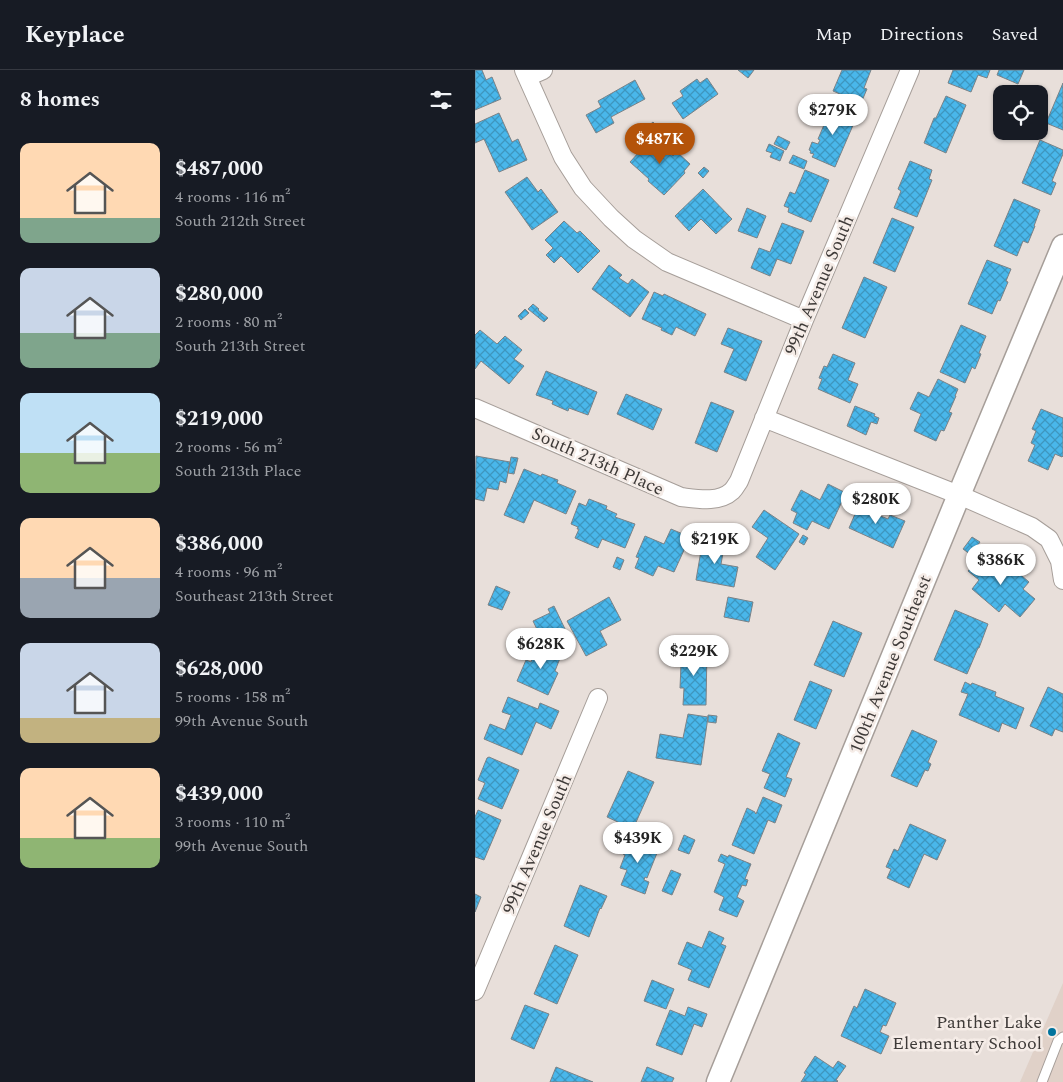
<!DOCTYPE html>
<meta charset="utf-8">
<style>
:root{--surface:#171b24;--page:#242831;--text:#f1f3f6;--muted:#9ea1a6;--line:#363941;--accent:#b45309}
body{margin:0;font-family:Spectral,serif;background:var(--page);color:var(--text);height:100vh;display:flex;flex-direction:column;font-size:19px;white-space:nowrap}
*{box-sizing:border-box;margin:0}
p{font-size:16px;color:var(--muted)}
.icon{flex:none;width:28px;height:28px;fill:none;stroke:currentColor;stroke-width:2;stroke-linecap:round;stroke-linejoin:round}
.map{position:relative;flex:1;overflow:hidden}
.panel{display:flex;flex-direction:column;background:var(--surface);width:475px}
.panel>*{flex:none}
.tools{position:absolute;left:518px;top:15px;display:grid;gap:10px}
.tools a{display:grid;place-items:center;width:55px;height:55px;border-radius:10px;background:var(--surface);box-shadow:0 1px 4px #0004;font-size:25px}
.price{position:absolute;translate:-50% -42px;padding:0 11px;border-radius:18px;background:#fff;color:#222;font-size:16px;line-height:32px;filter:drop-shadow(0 1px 2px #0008)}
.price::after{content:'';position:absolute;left:50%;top:30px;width:15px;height:11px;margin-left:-8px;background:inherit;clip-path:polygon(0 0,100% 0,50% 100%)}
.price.current{background:var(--accent);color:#fff}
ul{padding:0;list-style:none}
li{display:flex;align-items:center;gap:15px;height:125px;padding:0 20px}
li span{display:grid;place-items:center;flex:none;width:140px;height:100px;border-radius:10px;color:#555}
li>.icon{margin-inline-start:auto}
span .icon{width:60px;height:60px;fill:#fffc;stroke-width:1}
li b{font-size:21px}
h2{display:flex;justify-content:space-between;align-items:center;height:60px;padding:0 20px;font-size:21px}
header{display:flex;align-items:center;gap:30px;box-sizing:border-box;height:70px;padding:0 25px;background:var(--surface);border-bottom:1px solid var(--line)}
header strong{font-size:24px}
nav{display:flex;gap:28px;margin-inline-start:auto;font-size:18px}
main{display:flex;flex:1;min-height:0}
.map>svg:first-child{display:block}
.built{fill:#e0d1c8}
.building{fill:url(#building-cross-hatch);stroke:#7a8287}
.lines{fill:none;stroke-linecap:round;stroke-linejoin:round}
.service-casing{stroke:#a69e99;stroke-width:11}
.minor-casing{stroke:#a69e99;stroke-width:20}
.tertiary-casing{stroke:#a69e99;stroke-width:25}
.service{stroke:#fff;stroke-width:9}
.minor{stroke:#fff;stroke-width:18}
.tertiary{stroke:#fff;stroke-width:22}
.poi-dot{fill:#00739d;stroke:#f5ece7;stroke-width:2}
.labels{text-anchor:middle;stroke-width:5;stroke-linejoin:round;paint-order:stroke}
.street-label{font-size:18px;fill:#3e3a38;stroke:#f5ece7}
.poi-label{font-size:18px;fill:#3e3a38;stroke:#f5ece7;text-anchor:end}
</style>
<header>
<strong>Keyplace</strong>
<nav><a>Map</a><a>Directions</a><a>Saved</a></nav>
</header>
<main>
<section class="panel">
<h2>8 homes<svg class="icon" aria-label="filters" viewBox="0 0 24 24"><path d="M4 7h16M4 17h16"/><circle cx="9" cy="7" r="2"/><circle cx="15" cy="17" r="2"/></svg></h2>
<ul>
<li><span style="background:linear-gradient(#ffd9b3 75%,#7fa58c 0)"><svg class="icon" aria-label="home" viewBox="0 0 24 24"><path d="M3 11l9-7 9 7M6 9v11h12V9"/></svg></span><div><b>$487,000</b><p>4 rooms · 116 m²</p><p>South 212th Street</p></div></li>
<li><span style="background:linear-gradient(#c9d6e8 65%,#7fa58c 0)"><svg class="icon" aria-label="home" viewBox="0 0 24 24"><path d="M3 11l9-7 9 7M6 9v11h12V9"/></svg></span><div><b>$280,000</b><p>2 rooms · 80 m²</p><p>South 213th Street</p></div></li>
<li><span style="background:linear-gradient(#bfe0f5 60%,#8fb573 0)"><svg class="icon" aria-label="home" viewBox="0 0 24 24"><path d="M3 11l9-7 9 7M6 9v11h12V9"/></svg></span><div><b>$219,000</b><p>2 rooms · 56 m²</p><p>South 213th Place</p></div></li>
<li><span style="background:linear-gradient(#ffd9b3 60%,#9aa5b1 0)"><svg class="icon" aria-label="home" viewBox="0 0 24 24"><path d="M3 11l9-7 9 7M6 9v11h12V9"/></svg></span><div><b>$386,000</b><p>4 rooms · 96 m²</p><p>Southeast 213th Street</p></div></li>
<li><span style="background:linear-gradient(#c9d6e8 75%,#c2b280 0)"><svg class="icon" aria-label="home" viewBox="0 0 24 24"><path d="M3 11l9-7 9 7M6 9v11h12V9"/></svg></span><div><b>$628,000</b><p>5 rooms · 158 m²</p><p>99th Avenue South</p></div></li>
<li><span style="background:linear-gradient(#ffd9b3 70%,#8fb573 0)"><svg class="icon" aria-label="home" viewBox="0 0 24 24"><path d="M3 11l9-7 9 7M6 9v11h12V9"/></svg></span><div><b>$439,000</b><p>3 rooms · 110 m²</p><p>99th Avenue South</p></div></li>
</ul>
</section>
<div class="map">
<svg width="588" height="1012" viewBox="0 0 588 1012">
<defs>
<pattern id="building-cross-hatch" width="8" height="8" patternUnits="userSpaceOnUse" patternTransform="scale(1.25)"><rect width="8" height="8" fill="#49b7eb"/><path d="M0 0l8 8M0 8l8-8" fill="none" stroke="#3e96bf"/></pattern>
</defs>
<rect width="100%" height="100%" fill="#e8dfda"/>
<path class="built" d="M588 913V1012H545Z"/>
<path class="building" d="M0 0H7L11 10 17 7 26 29 0 40Z
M263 0H279L273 8Z
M367 0H396L389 18 392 19 386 33 358 21Z
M478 0H515L512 8 503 5 496 22 473 13Z
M524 0H549L543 14 522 5Z
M232 8 243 24 208 49 197 33 208 26 205 21 222 9 225 13Z
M160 10 170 29 136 47 139 53 121 63 111 45 126 37 123 31Z
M588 13V60L571 53Z
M548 17 555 20 554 24 545 23Z
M471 26 491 35 471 83 449 73 459 48H461Z
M357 36 382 46 360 97 337 87 339 84 335 83 336 81 334 80 337 72 343 74 345 70 343 69Z
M24 43 37 72 43 69 52 90 24 102 9 69 0 73V54Z
M178 52 183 57 171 67 166 62Z
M183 65 196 77 193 80 198 86 202 82 215 94 209 101 210 103 189 125 173 111 174 109 155 92 175 70 176 71Z
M303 66 315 72 311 80 299 74Z
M565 70 588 80V84L577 111 581 113 576 125 547 113Z
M294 74 309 81 305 91 295 87 297 83 291 81Z
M318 85 332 91 329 99 314 93Z
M435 91 457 100 454 109 457 110 442 147 419 138 426 121 423 119Z
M229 97 234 101 228 108 223 103Z
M330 100 354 110 336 152 313 142 314 138 309 136 315 122 320 124Z
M52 107 63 122 66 119 83 142 57 160 30 122Z
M228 119 257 149 241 164 226 149 214 161 200 146Z
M539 129 565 140 559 156H560L553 173 548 171 542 186 519 176Z
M272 138 291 146 282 168 263 161Z
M417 148 439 157 420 202 398 193Z
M89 151 102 163 105 161 125 181 103 203 86 186 79 193 71 185 78 178 70 170Z
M307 153 329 161 316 194 302 189 295 206 276 198 284 178 295 182Z
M512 190 536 199 531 211 533 212 525 231 523 230 517 244 493 234Z
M134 195 147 205 144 208 153 214 157 209 174 222 155 247 117 219Z
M389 207 412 217 390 268 367 258Z
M179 222 188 226 189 224 231 244 220 266 201 257 197 265 186 260 187 258 167 249Z
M58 234 64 239 63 240 73 248 69 252 53 239Z
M50 239 54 243 46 250 43 246Z
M486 255 511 266 504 283 506 284 500 299 497 297 490 313 465 302Z
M253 258 287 271 271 311 249 302 259 279 246 274Z
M5 260 22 274 30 266 47 280 39 289 49 296 34 314 6 291 0 299V265Z
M358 284 380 293 373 310 383 314 375 333 343 319 347 309 344 308 349 296 352 297Z
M71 301 122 322 113 345 94 338 93 341 77 334 78 331 61 325Z
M463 309 483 319 480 326H481L474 342 477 343 469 361 466 360 461 371 439 361 446 344 435 339 443 322 454 327Z
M151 324 187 339 178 360 142 344Z
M236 332 259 341 242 382 220 373Z
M380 336 400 344 399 346 404 348 402 354 396 352 391 365 372 356Z
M566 339 588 348V386L587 387 580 384 573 400 553 391 560 375 556 373 561 361 557 359Z
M1 386 35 392 31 413 25 411 23 420 12 418 9 431 0 429Z
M36 387 43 388 39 404 33 403Z
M49 399 66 406 67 404 83 410 82 413 101 421 91 444 59 430 49 453 29 445Z
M353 414 371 423 354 459 337 451 332 460 318 453 322 443 316 440 326 420 345 430Z
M114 429 132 436 131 439 142 444 140 447 160 454 150 478 127 469 123 478 100 468 104 459H102L103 457 96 454 104 433 111 436Z
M386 430 405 438 403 445 413 449 415 445 430 451 418 478 374 458Z
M289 440 324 464 300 500 281 487 293 468 277 457Z
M196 459 215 467 199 502 183 496 178 506 160 498 164 488 161 487 170 466 189 474Z
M328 465 333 468 329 475 324 472Z
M497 467 505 472 496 485 488 479Z
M228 469 250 472 246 494 263 497 259 517 221 510Z
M509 483 522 494 524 491 532 497 529 501 534 505 539 499 554 512 548 519 560 529 545 547 530 534 524 542 497 519 504 510 493 501Z
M142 487 149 490 145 500 138 497Z
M21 516 35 522 27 540 13 535Z
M134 527 146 550 125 561 132 575 111 586 92 551Z
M253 527 278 532 274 552 249 547Z
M79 536 90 559 91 564 69 574 58 551 75 543 73 539Z
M480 540 513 554 504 578H503L492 604 459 590Z
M358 551 387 563 369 607 339 595Z
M64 573 87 583 80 601 83 603 73 625 42 611 51 590 56 592Z
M209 578 232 579 231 635H208L209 618H205L206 595H208Z
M335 611 357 620 341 659 319 650Z
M490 612 496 615 497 613 521 622 520 626 549 638 541 659 527 653 524 662 484 645 493 624 486 622Z
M573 617 588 624V662L580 659 577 666 555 656Z
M33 627 63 639 65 633 84 641 76 659 61 652 47 685 9 669 15 654 30 660 36 645 27 642Z
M213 644 233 647 226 695 181 688 185 664 208 668Z
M233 645 242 646 241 653 233 652Z
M437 660 462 671 453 692 456 694 453 701 450 700 442 717 416 706Z
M303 663 325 673 311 707 317 709 310 727 289 718 295 704 287 701Z
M14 687 44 700 27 739 3 729 10 713 3 710 12 688Z
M153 701 179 712 158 759 132 747Z
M288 727 307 735 300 753 293 750 279 784 257 775 272 738 280 742V743L281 744Z
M3 740 26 750 9 790 0 787V747Z
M435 754 471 770 462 790 449 784 434 818 412 808 416 799 411 797 419 779 423 781Z
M209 765 220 770 214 784 203 780Z
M157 767 184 778 172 808 170 807 169 810 174 812 170 824 146 815 152 800 145 798 150 785 148 784 150 780H152L153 777 151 776 153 770 155 771Z
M246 784 253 787 254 785 276 794 270 809 273 810 271 816 267 815 262 827 269 831 262 847 244 840 249 827 239 822 250 794 243 791Z
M196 800 206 804 197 825 187 821Z
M105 815 132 826 126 839 125 838 114 867 89 856Z
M0 824 6 827 0 842Z
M234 861 249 868 246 874 251 876 234 918 213 910 217 900 203 894 212 872 227 878Z
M80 875 103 885 82 934 59 924Z
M177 910 199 919 191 939 169 931Z
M390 919 421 933 411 956 408 955 405 962 414 966 406 984 366 966 379 936 382 938Z
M50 935 74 944 59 979 36 969Z
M213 937 232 944 227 957 219 954 207 985 181 975 195 940 210 946Z
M340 986 358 998 363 991 371 996 361 1010 363 1011 362 1012H326L331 1004 329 1003Z
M81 997 118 1012H75Z
M172 997 199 1008 197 1012H166Z"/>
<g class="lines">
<defs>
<path id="service" d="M567 1012 583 971 588 967"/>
<path id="minor" d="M49 0 88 87 108 118 136 148 159 169 192 192 329 250
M52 7 68 0
M0 338 206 427C223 429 244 433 257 421 260 418 262 414 264 411L329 250 435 0
M289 348 484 425 557 457 574 469 585 491 588 510
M0 921 123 628"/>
<path id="tertiary" d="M243 1012 484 425 588 176"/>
</defs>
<use href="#service" class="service-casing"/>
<use href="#minor" class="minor-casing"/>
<use href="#tertiary" class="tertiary-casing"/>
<use href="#service" class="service"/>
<use href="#minor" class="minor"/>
<use href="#tertiary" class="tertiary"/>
</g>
<circle class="poi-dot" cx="577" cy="962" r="5"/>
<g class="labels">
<g class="street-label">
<text transform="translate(344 215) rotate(-67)" y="6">99th Avenue South</text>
<text transform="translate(123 391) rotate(24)" y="6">South 213th Place</text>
<text transform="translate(415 594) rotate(-68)" y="6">100th Avenue Southeast</text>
<text transform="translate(62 774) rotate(-67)" y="6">99th Avenue South</text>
</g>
<g class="poi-label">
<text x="567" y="958">Panther Lake<tspan x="567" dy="21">Elementary School</tspan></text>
</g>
</g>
</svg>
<div class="tools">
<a><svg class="icon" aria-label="locate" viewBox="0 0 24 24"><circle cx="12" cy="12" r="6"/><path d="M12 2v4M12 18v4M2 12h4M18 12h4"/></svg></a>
</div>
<b class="price" style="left:358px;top:66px">$279K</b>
<b class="price current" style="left:185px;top:95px">$487K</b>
<b class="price" style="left:401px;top:455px">$280K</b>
<b class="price" style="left:240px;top:495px">$219K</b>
<b class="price" style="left:526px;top:516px">$386K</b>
<b class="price" style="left:66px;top:600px">$628K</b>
<b class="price" style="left:219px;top:607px">$229K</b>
<b class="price" style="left:163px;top:794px">$439K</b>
</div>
</main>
